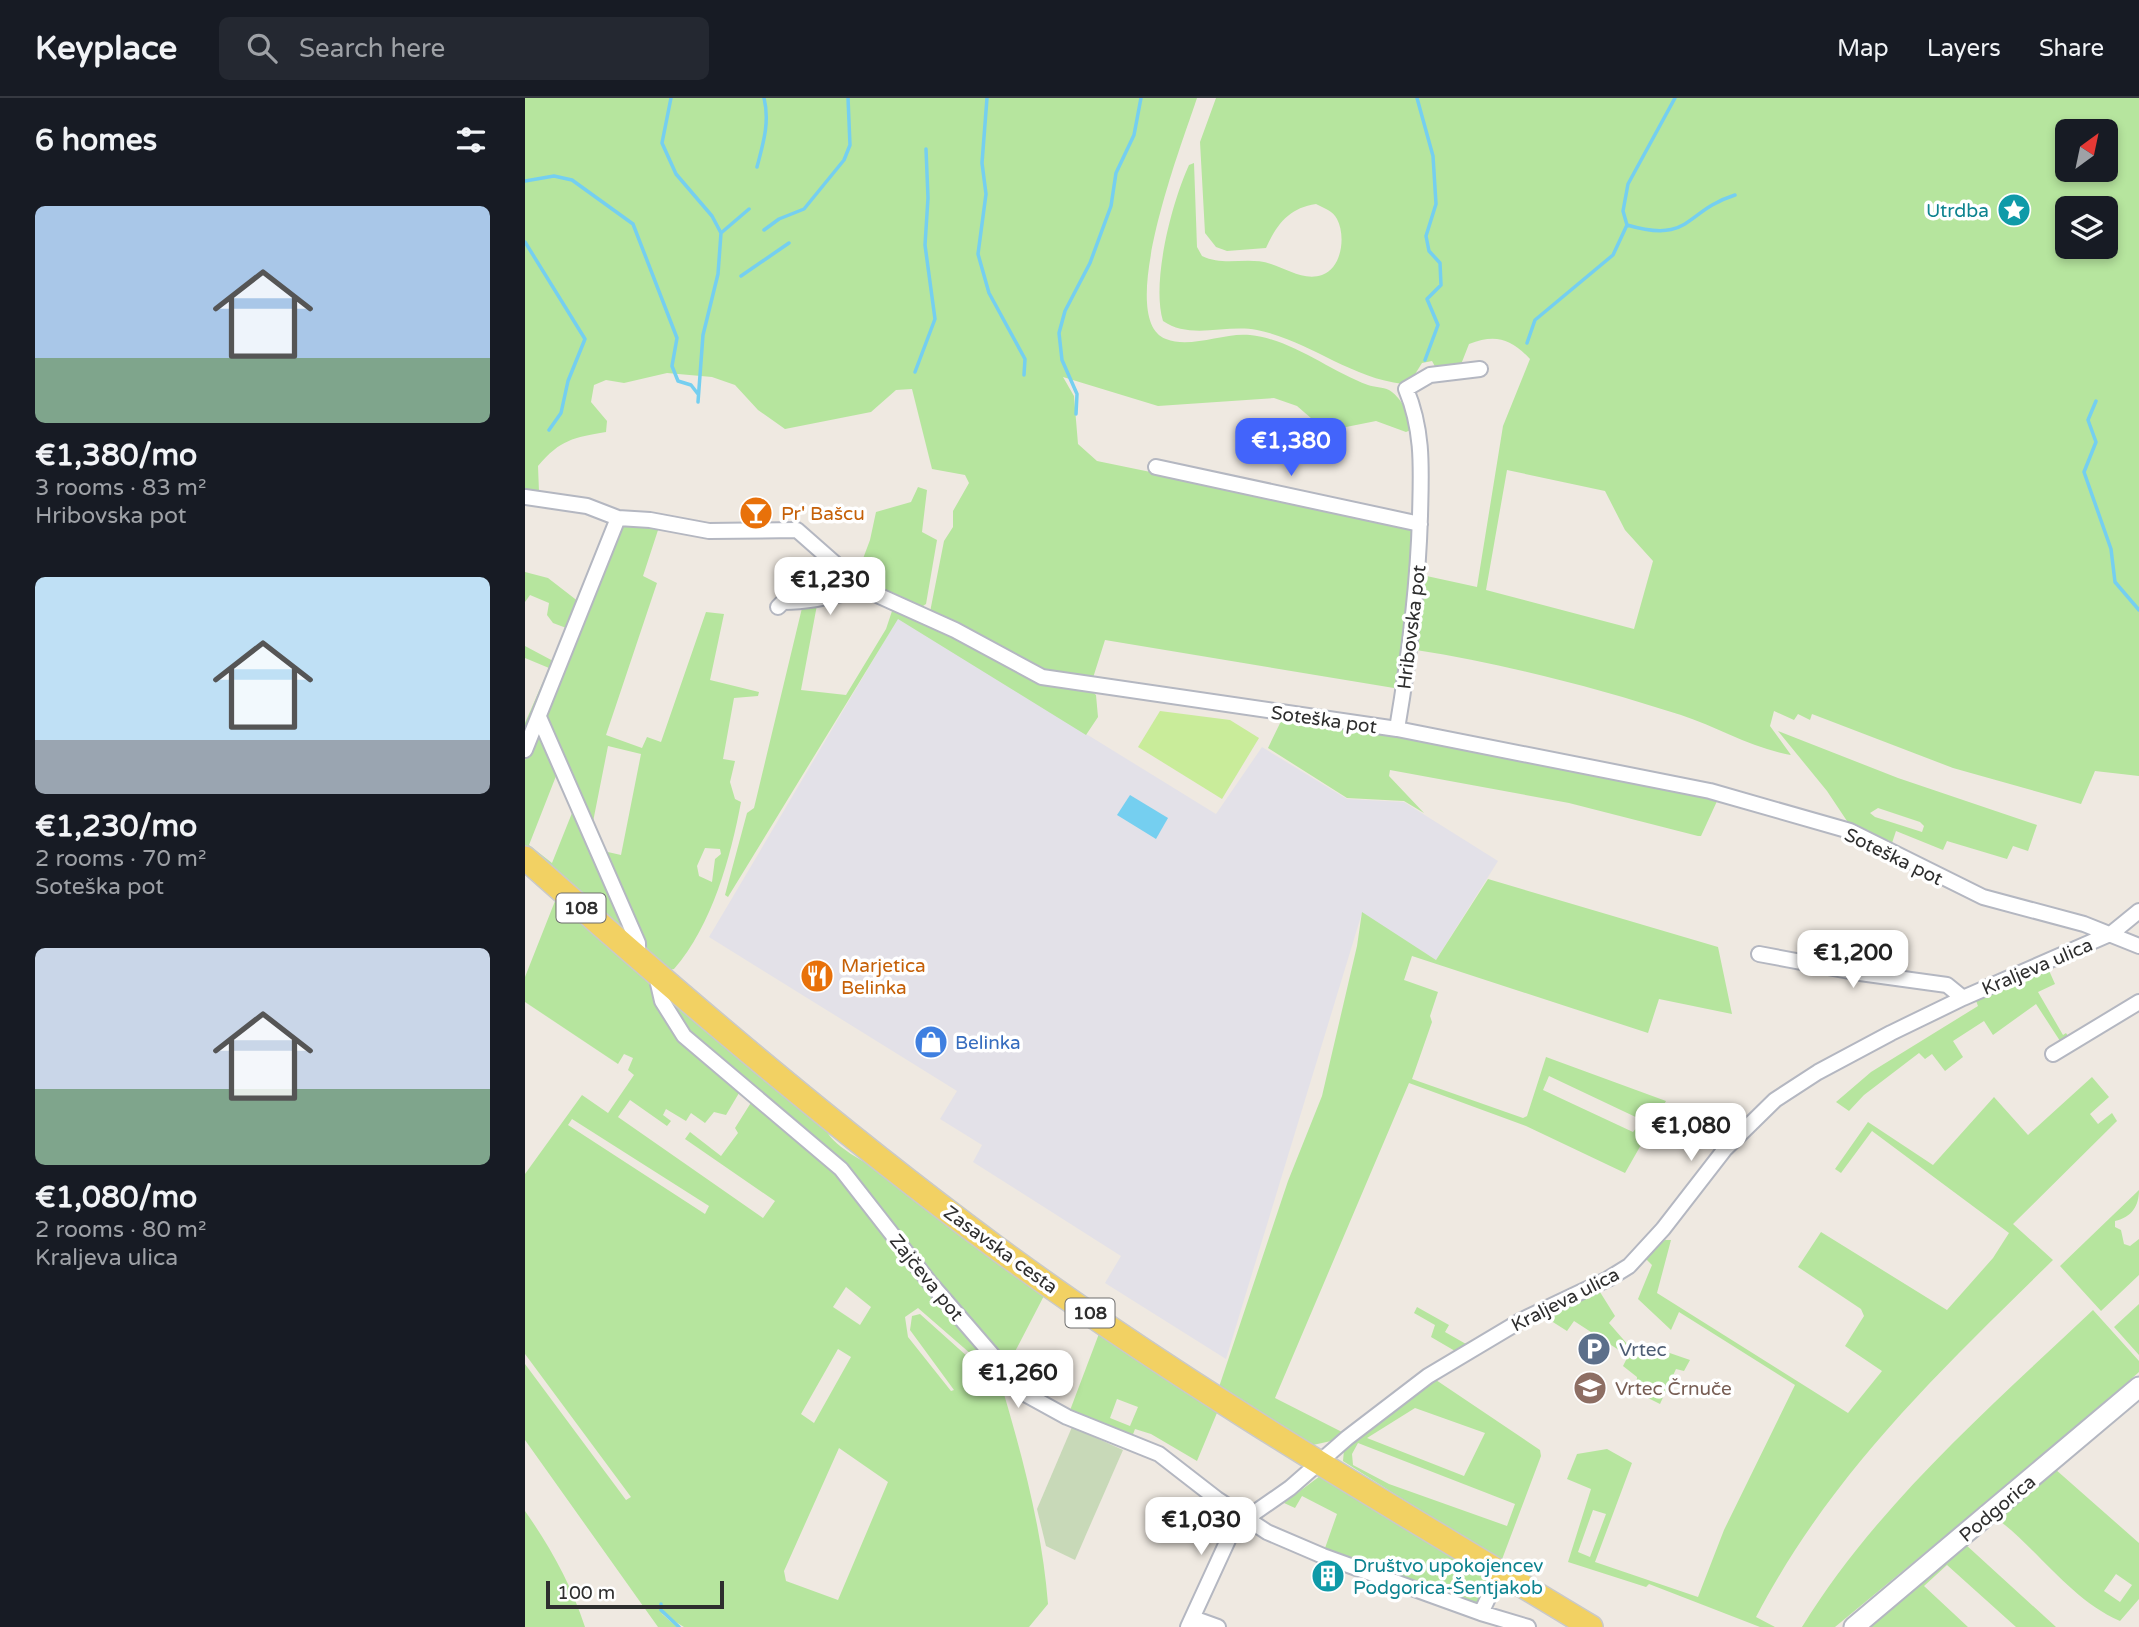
<!DOCTYPE html>
<meta charset="utf-8">
<style>
:root{--surface:#171b24;--page:#242831;--text:#f1f3f6;--muted:#9ea1a6;--line:#363941;--accent:#4264fb}
body{margin:0;font-family:"Varela Round",sans-serif;background:var(--page);color:var(--text);height:100vh;display:flex;flex-direction:column;font-size:26px;white-space:nowrap}
*{box-sizing:border-box;margin:0}
p{font-size:23px;color:var(--muted)}
.icon{flex:none;width:38px;height:38px;fill:none;stroke:currentColor;stroke-width:2;stroke-linecap:round;stroke-linejoin:round}
.map{position:relative;flex:1;overflow:hidden}
.panel{display:flex;flex-direction:column;background:var(--surface);width:525px}
.panel>*{flex:none}
.needle{width:46px;rotate:33deg}
.buttons{position:absolute;left:1530px;top:21px;display:grid;gap:14px}
.buttons a{display:grid;place-items:center;width:63px;height:63px;border-radius:10px;background:var(--surface);box-shadow:0 4px 10px #0003;font-size:35px}
.scale{position:absolute;left:21px;bottom:18px;width:178px;box-sizing:border-box;padding-left:7px;border:4px solid #2e2e2e;border-top:0;font-size:19px;line-height:24px;white-space:nowrap;color:#2e2e2e;-webkit-text-stroke:5px #fff;paint-order:stroke}
.price{position:absolute;translate:-50% -60px;padding:0 16px;border-radius:14px;background:#fff;color:#222;font-size:23px;line-height:46px;filter:drop-shadow(0 2px 4px #0008)}
.price::after{content:'';position:absolute;left:50%;top:42px;width:21px;height:16px;margin-left:-10px;background:inherit;clip-path:polygon(0 0,100% 0,50% 100%)}
.price.on{background:var(--accent);color:#fff}
ul{padding:0;list-style:none}
li{display:grid;align-content:center;gap:14px;height:371px;padding:0 35px}
li span{display:grid;place-items:center;height:217px;border-radius:10px;color:#555}
li>.icon{margin-inline-start:auto}
span .icon{width:126px;height:126px;fill:#fffc;stroke-width:1}
li b{font-size:30px}
h2{display:flex;justify-content:space-between;align-items:center;height:84px;padding:0 35px;font-size:30px}
header{display:flex;align-items:center;gap:42px;box-sizing:border-box;height:98px;padding:0 35px;background:var(--surface);border-bottom:2px solid var(--line)}
header strong{font-size:33px}
nav{display:flex;gap:38px;margin-inline-start:auto;font-size:24px}
.search{width:490px;height:63px;background:var(--page);display:flex;align-items:center;gap:18px;box-sizing:border-box;padding:0 24px;border-radius:10px;color:var(--muted);font-size:26px}
main{display:flex;flex:1;min-height:0}
.map>svg:first-child{display:block}
.industrial{fill:#e3e1e8}
.green{fill:#b6e59e;fill-rule:evenodd}
.cemetery{fill:#c8d9b8}
.pitch{fill:#c9ec9a}
.water{fill:#75cff0}
.lines{fill:none;stroke-linecap:round;stroke-linejoin:round}
.stream{stroke:#75cff0;stroke-width:3.5}
.street-casing{stroke:#b4b7c1;stroke-width:18}
.secondary-casing{stroke:#b4b7c1;stroke-width:23}
.primary-casing{stroke:#c9c9c9;stroke-width:26}
.street{stroke:#fff;stroke-width:14}
.secondary{stroke:#fff;stroke-width:19}
.primary{stroke:#f2d163;stroke-width:23}
.labels{text-anchor:middle;stroke-width:7;stroke-linejoin:round;paint-order:stroke}
.shield{fill:#fff;stroke:#6d6d6d;stroke-width:2}
.shield-label{font-size:18px;font-weight:bold;fill:#2e2e2e}
.culture-label{font-size:19px;fill:#0d838f;stroke:#fff;text-anchor:end}
.food-label{font-size:19px;fill:#c56008;stroke:#fff;text-anchor:start}
.street-label{font-size:19px;fill:#2e2e2e;stroke:#fff}
.shop-label{font-size:19px;fill:#366cbe;stroke:#fff;text-anchor:start}
.service-label{font-size:19px;fill:#4e5e75;stroke:#fff;text-anchor:start}
.education-label{font-size:19px;fill:#785e54;stroke:#fff;text-anchor:start}
</style>
<header>
<strong>Keyplace</strong>
<div class="search"><svg class="icon" aria-label="search" viewBox="0 0 24 24"><circle cx="10" cy="10" r="6"/><path d="M15 15l6 6"/></svg>Search here</div>
<nav><a>Map</a><a>Layers</a><a>Share</a></nav>
</header>
<main>
<section class="panel">
<h2>6 homes<svg class="icon" aria-label="filters" viewBox="0 0 24 24"><path d="M4 7h16M4 17h16"/><circle cx="9" cy="7" r="2"/><circle cx="15" cy="17" r="2"/></svg></h2>
<ul>
<li><span style="background:linear-gradient(#a9c7e8 70%,#7fa58c 0)"><svg class="icon" aria-label="home" viewBox="0 0 24 24"><path d="M3 11l9-7 9 7M6 9v11h12V9"/></svg></span><div><b>€1,380/mo</b><p>3 rooms · 83 m²</p><p>Hribovska pot</p></div></li>
<li><span style="background:linear-gradient(#bfe0f5 75%,#9aa5b1 0)"><svg class="icon" aria-label="home" viewBox="0 0 24 24"><path d="M3 11l9-7 9 7M6 9v11h12V9"/></svg></span><div><b>€1,230/mo</b><p>2 rooms · 70 m²</p><p>Soteška pot</p></div></li>
<li><span style="background:linear-gradient(#c9d6e8 65%,#7fa58c 0)"><svg class="icon" aria-label="home" viewBox="0 0 24 24"><path d="M3 11l9-7 9 7M6 9v11h12V9"/></svg></span><div><b>€1,080/mo</b><p>2 rooms · 80 m²</p><p>Kraljeva ulica</p></div></li>
</ul>
</section>
<div class="map">
<svg width="1614" height="1529" viewBox="0 0 1614 1529">
<rect width="100%" height="100%" fill="#efe9e1"/>
<path class="industrial" d="M373 520 691 716 737 649 822 701 879 704 973 763 911 862 837 815 701 1261 580 1185 596 1158 448 1064 457 1047 415 1021 432 993 184 839Z"/>
<path class="green" d="M0 0H672C660 38 588 221 641 241 666 251 699 234 725 237 766 241 805 273 843 287 849 289 858 289 864 292 874 297 888 320 888 331L881 334 851 323 816 330 794 327 772 308 749 300 633 308 538 279 549 298 553 346 572 363 888 428 891 436 875 591 580 542 567 583 516 573 405 514 419 443 428 429V413L444 385 440 377 407 371 387 291 371 292 346 314 260 331 233 312 210 287 187 279 142 275 99 285 81 282 69 287 66 304 82 323 81 334C48 340 36 341 13 368L14 394 0 393Z
M691 0H1614V678L1570 673 1556 706 1428 670 1287 616 1285 622 1273 616 1269 622 1249 613 1245 628 1266 657C1226 650 1193 629 1156 617 1069 589 980 566 891 552L897 477 952 489 978 328 1005 261C985 240 970 236 944 246L935 269 912 272 907 263 897 265 887 281 878 286C823 279 783 242 732 232 701 226 665 242 638 223 626 184 647 104 664 67L669 65 672 149 677 158C700 169 722 158 746 166 762 171 779 183 797 177 817 170 821 138 812 121 808 113 799 110 791 106 764 110 752 126 741 150L702 153 691 149 680 135 675 44ZM1542 33H1580V72H1542ZM1542 110H1580V149H1542ZM982 372 1080 393 1100 432 1128 463 1109 531 961 492Z
M393 389 402 392 397 434 412 442 401 506 395 510 340 485 333 474 345 442 351 414 386 404Z
M101 427 134 429 118 478 132 485 81 637 117 650 122 639 136 644 181 514 199 516 185 582 234 594 233 598 209 600 198 661 210 663 205 684 210 701 216 704C206 758 187 828 149 871L144 872 119 850 74 752 96 757 116 656 83 648 66 734 21 627 20 612 96 431ZM180 750 195 751 196 756 190 761 187 784 174 778 172 768Z
M0 474 23 480 54 504 44 531 28 525 22 517 24 505 5 497 0 504Z
M331 495 392 518 501 576 562 589 571 597 573 619 561 637 373 521 203 799 200 797 222 715 229 710 277 510 292 507 276 592 321 597 361 531 367 513 335 498 327 502 321 500Z
M0 548 30 564 0 643V625L24 570 0 560Z
M758 619 849 632 1193 701 1176 738H1173L1044 705 865 672 864 678 899 715 879 703 822 700 743 650Z
M13 632 33 673 4 747 27 765 49 710 105 842 0 751V662Z
M1253 633 1373 680 1512 727 1503 753 1488 748 1482 761 1422 743 1418 752 1371 733 1366 748 1324 726 1302 693ZM1353 710 1395 724 1399 728 1397 734 1350 719 1345 715Z
M963 781 1193 849 1207 916 1134 901 1123 935 887 858 879 882 913 894 905 918 907 924 887 981 998 1020 1002 1018 1021 959 1141 1003 1100 1075 1001 1028 884 985 750 1300 817 1334 806 1343 788 1347 694 1289 763 1083 797 998 832 848 837 814 911 862ZM1024 978 1117 1022V1023L1108 1034 1018 992Z
M32 798 106 864 214 995 201 1017 189 1014 180 1025 166 1015 161 1023 141 1011 138 1017 146 1023 142 1028 105 1002 93 1019 238 1120 250 1103 160 1041 165 1034 196 1058 213 1035 210 1030 227 1003 309 1070 474 1271 471 1273 454 1263 393 1210 380 1219 383 1239 426 1293 429 1292 385 1232 387 1218 395 1216 453 1268 474 1279C496 1353 517 1429 523 1506L504 1529H159L136 1515 152 1529H133L0 1342V1266L101 1402 106 1399 0 1256V1076L57 997 83 1015 109 977 103 972 108 960 99 956 93 966 0 904V879ZM47 1021 184 1108 180 1116 43 1027ZM321 1189 346 1209 335 1227 308 1209ZM313 1251 326 1259 289 1325 276 1316ZM314 1350 363 1384 313 1502 261 1483 259 1473Z
M1522 868 1530 886 1513 894 1538 937 1541 935 1545 941 1537 946 1511 906 1468 937 1459 923 1428 943 1438 959 1420 973 1407 956 1400 961 1394 955 1339 997 1324 1013 1311 1004 1346 974 1453 908 1450 900Z
M142 899 300 1028C302 1046 345 1067 361 1076L522 1192 482 1269 340 1093 165 939Z
M1567 979 1584 999 1565 1016 1573 1026 1587 1015 1592 1023 1488 1126 1528 1162C1413 1275 1307 1374 1231 1519L1250 1529H1235L1124 1486 1121 1489 1043 1464 1066 1391 1042 1381 1052 1356 1082 1351 1107 1365 1070 1464 1173 1499 1199 1432 1270 1287 1154 1214 1146 1232 1113 1201 1127 1167 1120 1160 1140 1142H1146L1132 1195 1323 1315 1357 1273 1320 1248 1339 1218 1336 1211 1273 1169 1296 1134 1422 1212 1468 1160 1484 1135 1347 1033 1316 1075 1310 1071 1343 1024 1408 1067 1469 999 1503 1037ZM1068 1412 1081 1416 1065 1459 1053 1454Z
M1614 1092C1614 1108 1607 1119 1590 1123V1129L1596 1132 1599 1146 1605 1148 1614 1141V1177L1576 1213 1535 1168Z
M1075 1194 1090 1218 1084 1225 1104 1248 1109 1246 1123 1255 1133 1257 1136 1252 1165 1262 1159 1273 1151 1271 1135 1306 1111 1294 1112 1279 1098 1268 1103 1258 1049 1223 1042 1233 1020 1219Z
M1614 1206V1257L1589 1229Z
M892 1209 924 1227 920 1234 941 1246 930 1253 906 1239 910 1227 889 1215Z
M1568 1212 1614 1263V1274L1556 1326 1310 1529H1277C1352 1407 1464 1310 1568 1212Z
M575 1233 694 1310 672 1363 626 1336 610 1331 607 1339 544 1315ZM592 1301 613 1309 605 1328 585 1320Z
M911 1282 1015 1352 1016 1358 976 1464 818 1363 819 1352 824 1346ZM890 1310 960 1335 939 1378 842 1340ZM833 1345 990 1406 982 1428 864 1386 828 1367 827 1356Z
M1530 1371 1614 1445V1501L1595 1523C1545 1501 1514 1452 1471 1420ZM1591 1476 1607 1487 1595 1504 1579 1493Z
M795 1378 966 1482 953 1509 799 1453 812 1416 777 1398 770 1410 759 1405Z
M0 1413C26 1450 46 1486 60 1529H0Z
M1440 1446 1531 1529H1491L1422 1467 1399 1488 1443 1529H1342Z"/>
<path class="cemetery" d="M547 1329 598 1352 550 1462 521 1448 512 1411Z"/>
<path class="pitch" d="M635 613 705 622 734 640 697 701 613 649Z"/>
<path class="water" d="M605 697 643 720 631 741 592 717Z"/>
<g class="lines">
<path class="stream" d="M146 0 137 45 151 76 187 118 196 135 193 176 178 237 173 304
M462 0 457 65 461 96 453 156 464 195 500 261 499 277
M892 0 908 58 911 106 901 138 904 153 915 165 916 187 902 201 913 227 900 262
M232 69C238 46 245 24 239 0
M0 83 29 78 47 82 108 126 152 240 147 268 153 283 166 287 173 296
M1102 127C1167 146 1159 113 1210 97
M239 132 254 121 279 111 319 62 325 47 323 0
M196 135 224 111
M0 144 60 241 43 283 36 315 24 332
M216 178 264 145
M1002 245 1010 222 1088 157 1102 127 1098 113 1103 86 1150 0
M390 274 410 221 400 147 403 100 401 51
M1571 303 1563 322 1571 344 1559 374 1586 451 1590 484 1614 512
M551 316 552 296 537 262 534 235 540 213 565 165 586 108 591 75 609 37 616 0
M136 1506V1512L154 1529"/>
<defs>
<path id="street" d="M631 369 895 426
M0 399 62 408 93 420 125 422 184 433 272 432 339 491 430 532 517 579 872 631 1185 693 1325 733 1458 799 1559 826 1614 848
M253 509 258 504C287 504 311 497 339 491
M14 619 113 845V860
M872 631C884 560 893 490 895 418 896 373 899 334 881 291L905 277 955 271
M0 652 93 420
M1234 856 1335 875 1422 887 1438 900
M131 877 137 903 159 938 316 1071 406 1186 502 1297 542 1319 634 1356 692 1401 742 1434 798 1458 956 1515 975 1475
M1528 956 1614 904
M956 1515 1003 1529
M668 1520 693 1529
M663 1529 709 1429 765 1390 822 1340 903 1278 997 1222 1083 1181 1104 1168 1138 1131 1200 1051 1250 1002 1293 974 1366 935 1438 900 1587 835 1614 813"/>
<path id="secondary" d="M1329 1529 1614 1289"/>
<path id="primary" d="M0 760C152 895 306 1027 469 1148 659 1288 864 1407 1066 1529"/>
</defs>
<use href="#street" class="street-casing"/>
<use href="#secondary" class="secondary-casing"/>
<use href="#primary" class="primary-casing"/>
<use href="#street" class="street"/>
<use href="#secondary" class="secondary"/>
<use href="#primary" class="primary"/>
</g>
<defs>
<symbol id="sight-disc" viewBox="-11 -11 22 22"><circle r="9.5" fill="#0f9aa8" stroke="#fff"/><path d="M0-6L1.8-2.2L6-1.7L2.9 1.2L3.7 5.4L0 3.3L-3.7 5.4L-2.9 1.2L-6-1.7L-1.8-2.2Z" fill="#fff"/></symbol>
<symbol id="bar-disc" viewBox="-11 -11 22 22"><circle r="9.5" fill="#e8710a" stroke="#fff"/><path d="M-6-5H6L.8 .8V4.5H3.5V6h-7V4.5H-.8V.8Z" fill="#fff"/></symbol>
<symbol id="restaurant-disc" viewBox="-11 -11 22 22"><circle r="9.5" fill="#e8710a" stroke="#fff"/><path d="M-5-6h1v4h1v-4h1v4h1v-4h1v5L-1.5 .5V6h-2V.5L-5-1ZM5-6V6H3V1.5H1.5Q1.5-4 5-6Z" fill="#fff"/></symbol>
<symbol id="shop-disc" viewBox="-11 -11 22 22"><circle r="9.5" fill="#3f7fe0" stroke="#fff"/><path d="M-5-2.5h2.3a2.7 3.5 0 0 1 5.4 0H5L5.5 6h-11ZM-1.5-2.5h3a1.5 2.3 0 0 0-3 0Z" fill="#fff"/></symbol>
<symbol id="parking-disc" viewBox="-11 -11 22 22"><circle r="9.5" fill="#5c6f8a" stroke="#fff"/><path d="M-3.5-5.5H1a3.5 3.5 0 0 1 0 7H-1V5.5H-3.5ZM-1-3.4V-.6H.8a1.4 1.4 0 0 0 0-2.8Z" fill="#fff"/></symbol>
<symbol id="school-disc" viewBox="-11 -11 22 22"><circle r="9.5" fill="#8d6e63" stroke="#fff"/><path d="M0-5L7-2L0 1L-7-2ZM-4 1L0 2.5L4 1V4Q0 6-4 4Z" fill="#fff"/></symbol>
<symbol id="building-disc" viewBox="-11 -11 22 22"><circle r="9.5" fill="#0f9aa8" stroke="#fff"/><path d="M-4-6H4V6H1V3H-1V6H-4ZM-2.5-4.3h1.7v1.8h-1.7ZM.8-4.3h1.7v1.8H.8ZM-2.5-1h1.7V.8h-1.7ZM.8-1h1.7V.8H.8Z" fill="#fff"/></symbol>
</defs>
<g fill-rule="evenodd">
<use href="#sight-disc" x="1470" y="93" width="38" height="38"/>
<use href="#bar-disc" x="212" y="396" width="38" height="38"/>
<use href="#restaurant-disc" x="273" y="859" width="38" height="38"/>
<use href="#shop-disc" x="387" y="925" width="38" height="38"/>
<use href="#parking-disc" x="1050" y="1232" width="38" height="38"/>
<use href="#school-disc" x="1046" y="1271" width="38" height="38"/>
<use href="#building-disc" x="784" y="1459" width="38" height="38"/>
</g>
<g class="labels">
<g class="shield">
<rect x="31.5" y="795.5" width="49" height="29" rx="5"/>
<rect x="540.5" y="1200.5" width="49" height="29" rx="5"/>
</g>
<g class="shield-label">
<text x="56" y="816">108</text>
<text x="565" y="1221">108</text>
</g>
<g class="culture-label">
<text x="1464" y="119">Utrdba</text>
<text x="828" y="1474" text-anchor="start">Društvo upokojencev<tspan x="828" dy="22">Podgorica-Šentjakob</tspan></text>
</g>
<g class="food-label">
<text x="256" y="422">Pr' Bašcu</text>
<text x="316" y="874">Marjetica<tspan x="316" dy="22">Belinka</tspan></text>
</g>
<g class="street-label">
<text transform="translate(886 529) rotate(-83)" y="7">Hribovska pot</text>
<text transform="translate(799 621) rotate(8)" y="7">Soteška pot</text>
<text transform="translate(1369 758) rotate(26)" y="7">Soteška pot</text>
<text transform="translate(1512 868) rotate(-23)" y="7">Kraljeva ulica</text>
<text transform="translate(476 1151) rotate(36)" y="7">Zasavska cesta</text>
<text transform="translate(402 1179) rotate(51)" y="7">Zajčeva pot</text>
<text transform="translate(1040 1201) rotate(-27)" y="7">Kraljeva ulica</text>
<text transform="translate(1472 1410) rotate(-40)" y="7">Podgorica</text>
</g>
<g class="shop-label">
<text x="430" y="951">Belinka</text>
</g>
<g class="service-label">
<text x="1094" y="1258">Vrtec</text>
</g>
<g class="education-label">
<text x="1090" y="1297">Vrtec Črnuče</text>
</g>
</g>
</svg>
<div class="buttons">
<a><svg class="needle" viewBox="-14 -14 28 28"><path d="M0-13l5 13h-10z" fill="#e53935"/><path d="M0 13l5-13h-10z" fill="#9ea1a6"/></svg></a>
<a><svg class="icon" aria-label="layers" viewBox="0 0 24 24"><path d="M12 4l9 5-9 5-9-5zM3 14l9 5 9-5"/></svg></a>
</div>
<div class="scale">100 m</div>
<b class="price on" style="left:766px;top:380px">€1,380</b>
<b class="price" style="left:305px;top:519px">€1,230</b>
<b class="price" style="left:1328px;top:892px">€1,200</b>
<b class="price" style="left:1166px;top:1065px">€1,080</b>
<b class="price" style="left:493px;top:1312px">€1,260</b>
<b class="price" style="left:676px;top:1459px">€1,030</b>
</div>
</main>
